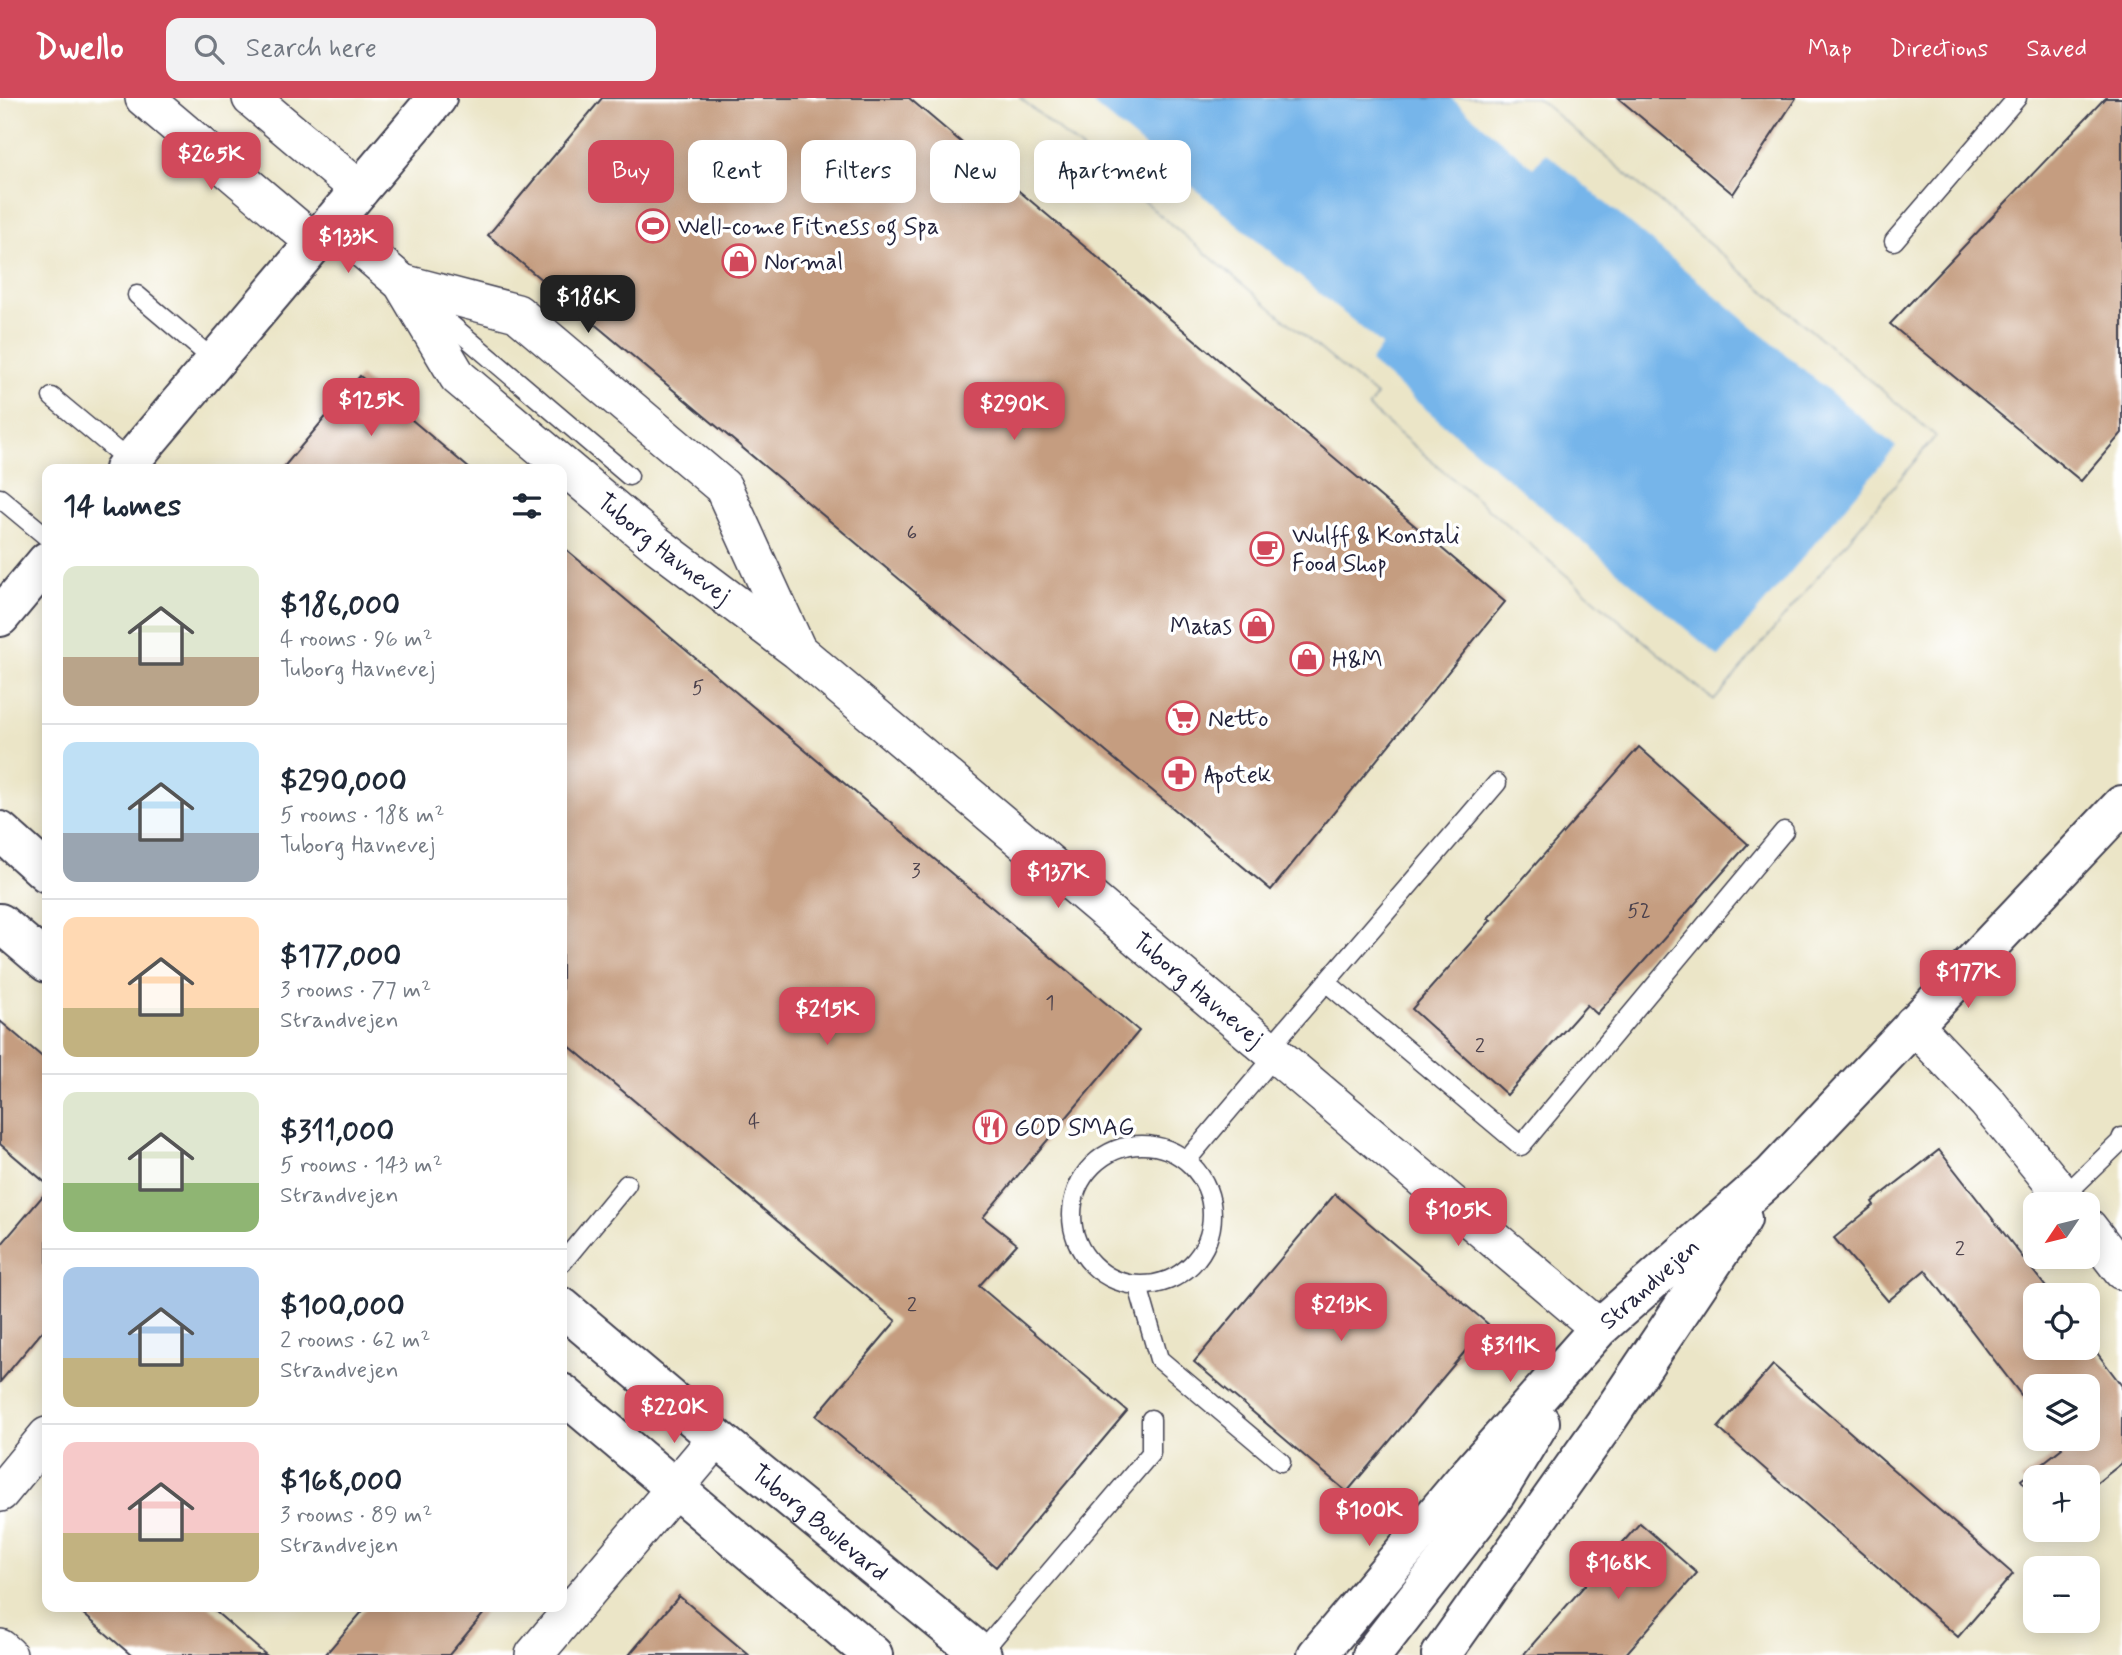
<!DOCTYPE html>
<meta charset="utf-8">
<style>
:root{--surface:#fff;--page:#f2f2f3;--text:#1f2937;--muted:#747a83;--line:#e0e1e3;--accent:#d1495b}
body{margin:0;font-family:Mynerve,sans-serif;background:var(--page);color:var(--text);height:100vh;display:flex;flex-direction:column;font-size:26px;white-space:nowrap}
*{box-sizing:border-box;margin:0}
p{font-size:23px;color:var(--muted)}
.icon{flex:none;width:38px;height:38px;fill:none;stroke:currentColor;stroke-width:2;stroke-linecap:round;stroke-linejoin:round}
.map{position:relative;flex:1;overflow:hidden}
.panel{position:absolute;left:42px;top:366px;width:525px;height:1148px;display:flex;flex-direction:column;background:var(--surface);border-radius:14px;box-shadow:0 4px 18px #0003}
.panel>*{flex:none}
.hud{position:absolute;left:588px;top:42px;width:665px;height:63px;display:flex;gap:14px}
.needle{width:46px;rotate:235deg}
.tools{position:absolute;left:2023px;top:1094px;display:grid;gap:14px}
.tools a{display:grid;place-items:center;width:77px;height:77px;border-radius:14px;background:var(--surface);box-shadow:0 4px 18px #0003;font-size:35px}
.price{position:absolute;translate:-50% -60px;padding:0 16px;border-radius:14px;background:var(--accent);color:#fff;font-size:23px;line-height:46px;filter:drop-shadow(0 2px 4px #0008)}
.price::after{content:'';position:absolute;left:50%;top:42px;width:21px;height:16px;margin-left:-10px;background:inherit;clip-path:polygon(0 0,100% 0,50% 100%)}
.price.on{background:#222;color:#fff}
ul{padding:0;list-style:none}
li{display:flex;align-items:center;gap:21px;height:175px;padding:0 21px}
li+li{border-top:2px solid var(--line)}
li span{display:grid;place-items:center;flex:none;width:196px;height:140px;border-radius:14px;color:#555}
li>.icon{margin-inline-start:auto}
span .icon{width:84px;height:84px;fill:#fffc;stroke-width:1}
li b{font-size:30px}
h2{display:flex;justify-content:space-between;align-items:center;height:84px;padding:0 21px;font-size:30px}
.chip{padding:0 24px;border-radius:14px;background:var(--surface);box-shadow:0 4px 18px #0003;font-size:24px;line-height:63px}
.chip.on{background:var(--accent);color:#fff}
header{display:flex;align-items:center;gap:42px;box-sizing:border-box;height:98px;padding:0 35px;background:var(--accent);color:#fff}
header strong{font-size:33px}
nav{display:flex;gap:38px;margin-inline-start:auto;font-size:24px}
.search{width:490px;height:63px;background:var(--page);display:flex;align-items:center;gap:18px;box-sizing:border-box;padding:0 24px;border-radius:14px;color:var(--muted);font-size:26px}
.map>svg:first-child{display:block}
.water{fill:#76b5ea;stroke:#4c6c92;stroke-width:2}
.pier{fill:#ebe5c7}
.building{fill:#c59d80}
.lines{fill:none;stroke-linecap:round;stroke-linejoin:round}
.service-casing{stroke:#403f50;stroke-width:21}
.minor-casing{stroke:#403f50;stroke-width:40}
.tertiary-casing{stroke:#403f50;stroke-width:42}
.service{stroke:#fff;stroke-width:18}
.minor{stroke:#fff;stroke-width:37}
.tertiary{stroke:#fff;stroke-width:38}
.labels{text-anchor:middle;stroke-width:7;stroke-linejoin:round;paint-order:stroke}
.number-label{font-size:21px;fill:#4b414c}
.poi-label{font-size:24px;fill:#22223b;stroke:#fff;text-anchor:start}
.street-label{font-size:24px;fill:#22223b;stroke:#fff}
</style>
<header>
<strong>Dwello</strong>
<div class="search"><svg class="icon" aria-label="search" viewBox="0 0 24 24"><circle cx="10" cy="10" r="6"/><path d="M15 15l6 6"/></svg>Search here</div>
<nav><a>Map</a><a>Directions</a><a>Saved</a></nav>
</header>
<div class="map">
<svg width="2122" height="1557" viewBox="0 0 2122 1557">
<rect width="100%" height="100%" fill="#fff"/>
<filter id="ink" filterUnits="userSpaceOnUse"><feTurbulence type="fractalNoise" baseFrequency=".0143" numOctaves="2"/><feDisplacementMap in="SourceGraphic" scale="14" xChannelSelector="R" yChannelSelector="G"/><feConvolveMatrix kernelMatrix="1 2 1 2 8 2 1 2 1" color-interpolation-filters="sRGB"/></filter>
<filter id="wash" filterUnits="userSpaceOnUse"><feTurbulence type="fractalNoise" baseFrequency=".00686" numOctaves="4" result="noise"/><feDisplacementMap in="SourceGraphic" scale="28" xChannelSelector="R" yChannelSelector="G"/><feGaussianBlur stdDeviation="1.57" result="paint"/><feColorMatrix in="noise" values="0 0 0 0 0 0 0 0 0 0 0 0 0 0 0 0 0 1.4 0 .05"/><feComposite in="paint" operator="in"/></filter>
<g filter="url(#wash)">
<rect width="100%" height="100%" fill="#ebe5c7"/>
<path class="water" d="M1021 0H1536L1935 338 1714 602 1369 309 1377 298Z"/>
<path class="pier" d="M1021 0H1086L1382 247 1370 264 1719 559 1896 349 1546 55 1533 70 1451 0H1536L1935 338 1714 602 1369 309 1377 298Z"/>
<g id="blocks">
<path class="building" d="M602 0H909L1505 504 1271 792 488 137Z
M1618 0H1796L1733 96Z
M2105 0H2122V335L2081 383 1890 226Z
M360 278 470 371H282Z
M562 448 1139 933 983 1119 1017 1146 979 1188 1127 1313 996 1469 816 1318 896 1223 562 942Z
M1639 649 1748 746 1597 916 1587 907 1507 997 1412 911 1491 822 1488 820Z
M0 923 47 963V1086L0 1046Z
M1939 1052 2052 1197H2035V1250H2088V1243L2122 1288V1365L2088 1392V1379H2035V1400L2021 1382 2062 1350 2055 1340H2088V1288H2035V1315L1925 1172 1888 1203 1834 1140 1874 1107 1872 1104Z
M47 1093V1228L0 1284V1148Z
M1335 1096 1488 1226 1347 1394 1194 1264Z
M1773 1267 2013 1476 1958 1539 1718 1330Z
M1640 1425 1697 1475 1625 1557H1523Z
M679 1498 749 1557H629Z
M74 1508H209L266 1557H131Z
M367 1508H490L449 1557H325Z"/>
</g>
</g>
<g filter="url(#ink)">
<use href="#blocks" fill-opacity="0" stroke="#403f50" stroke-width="2"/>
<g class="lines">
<defs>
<path id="service" d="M1894 143 2017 0
M137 197 215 263
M428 207 629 378
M52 299 130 364
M0 400 47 439
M1326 884 1521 1048 1784 733
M1268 952 1497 685
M1072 1117a70 70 0 1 1 140 0a70 70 0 1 1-140 0Z
M1187 1062 1275 958
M2064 1098 2120 1044 2122 1039
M562 1165 627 1086
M1138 1188 1159 1261 1281 1364
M980 1556 1151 1355V1321"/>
<g id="minor">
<path d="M144 0 314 144"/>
<path d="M251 0 360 92"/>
<path id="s1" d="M331 124 402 185 458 279 656 446 798 553 1599 1230"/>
<path d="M402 185 517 215 723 389 796 549"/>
<path d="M1913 926 1987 1004 2070 1106"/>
<path d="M2088 1129 2122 1173"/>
<path d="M0 1395 47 1338"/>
<path d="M0 1550 8 1557"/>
<path d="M534 1557 717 1340"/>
</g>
<g id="tertiary">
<path d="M124 371 437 0"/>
<path d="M0 519 47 463"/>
<path d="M0 733 47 775"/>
<path d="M0 825 47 865"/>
<path id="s2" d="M562 1209 717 1340 982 1557"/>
<path d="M562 1295 873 1557"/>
<path id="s3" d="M1317 1557 1465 1381 1599 1230 1772 1077 2122 707"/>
<path d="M1372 1557 1491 1404 1540 1324"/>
<path d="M1441 1557 1603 1328 1742 1121"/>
</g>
</defs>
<use href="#service" class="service-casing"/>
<use href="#minor" class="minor-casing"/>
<use href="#tertiary" class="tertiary-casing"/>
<use href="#service" class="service"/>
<use href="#minor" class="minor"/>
<use href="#tertiary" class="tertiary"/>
</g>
</g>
<defs>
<symbol id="stadium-ring" viewBox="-11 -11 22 22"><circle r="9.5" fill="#fff" stroke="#d1495b" stroke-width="1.5"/><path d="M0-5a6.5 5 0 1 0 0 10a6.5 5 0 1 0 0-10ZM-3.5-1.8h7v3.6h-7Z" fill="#d1495b"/></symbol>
<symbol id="shop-ring" viewBox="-11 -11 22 22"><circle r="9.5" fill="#fff" stroke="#d1495b" stroke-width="1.5"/><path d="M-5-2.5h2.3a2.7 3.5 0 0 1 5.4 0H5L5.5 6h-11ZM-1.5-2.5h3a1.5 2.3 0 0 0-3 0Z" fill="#d1495b"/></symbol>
<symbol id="cafe-ring" viewBox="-11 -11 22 22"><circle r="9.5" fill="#fff" stroke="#d1495b" stroke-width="1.5"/><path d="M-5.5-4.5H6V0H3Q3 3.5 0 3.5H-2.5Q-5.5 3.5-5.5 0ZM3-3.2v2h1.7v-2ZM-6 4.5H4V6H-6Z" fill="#d1495b"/></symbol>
<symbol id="supermarket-ring" viewBox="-11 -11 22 22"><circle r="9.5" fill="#fff" stroke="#d1495b" stroke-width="1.5"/><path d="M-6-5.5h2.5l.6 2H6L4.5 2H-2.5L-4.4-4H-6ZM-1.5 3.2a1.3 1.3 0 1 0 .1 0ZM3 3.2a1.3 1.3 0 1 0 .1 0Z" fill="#d1495b"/></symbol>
<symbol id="pharmacy-ring" viewBox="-11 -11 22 22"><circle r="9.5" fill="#fff" stroke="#d1495b" stroke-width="1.5"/><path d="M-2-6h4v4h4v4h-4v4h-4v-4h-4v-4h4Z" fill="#d1495b"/></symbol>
<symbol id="restaurant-ring" viewBox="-11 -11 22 22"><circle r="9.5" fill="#fff" stroke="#d1495b" stroke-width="1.5"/><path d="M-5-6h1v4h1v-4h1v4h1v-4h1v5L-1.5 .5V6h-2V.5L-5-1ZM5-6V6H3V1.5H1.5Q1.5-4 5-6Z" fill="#d1495b"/></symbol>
</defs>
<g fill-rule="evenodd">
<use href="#stadium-ring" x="634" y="109" width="38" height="38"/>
<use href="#shop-ring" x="720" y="144" width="38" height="38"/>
<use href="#cafe-ring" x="1248" y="432" width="38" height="38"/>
<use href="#shop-ring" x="1238" y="509" width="38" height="38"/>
<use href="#shop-ring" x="1288" y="542" width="38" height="38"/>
<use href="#supermarket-ring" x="1164" y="601" width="38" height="38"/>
<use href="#pharmacy-ring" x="1160" y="657" width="38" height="38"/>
<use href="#restaurant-ring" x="971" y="1010" width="38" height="38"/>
</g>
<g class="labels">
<g class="number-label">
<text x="912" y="441">6</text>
<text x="698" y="596">5</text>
<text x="916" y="779">3</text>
<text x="1639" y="819">52</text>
<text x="1050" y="911">1</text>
<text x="1480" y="954">2</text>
<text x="754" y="1030">4</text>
<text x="1960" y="1157">2</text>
<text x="912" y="1213">2</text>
</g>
<g class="poi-label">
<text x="678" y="136">Well-come Fitness og Spa</text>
<text x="764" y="171">Normal</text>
<text x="1292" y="445">Wulff &amp; Konstali<tspan x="1292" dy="28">Food Shop</tspan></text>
<text x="1232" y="536" text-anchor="end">Matas</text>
<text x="1332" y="569">H&amp;M</text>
<text x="1208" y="628">Netto</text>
<text x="1204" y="684">Apotek</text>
<text x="1014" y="1037">GOD SMAG</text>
</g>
<g class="street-label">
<text dy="8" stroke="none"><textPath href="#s1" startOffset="471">Tuborg Havnevej</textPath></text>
<text dy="8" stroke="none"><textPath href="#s1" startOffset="1164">Tuborg Havnevej</textPath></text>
<text dy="8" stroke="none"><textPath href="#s3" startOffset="499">Strandvejen</textPath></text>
<text dy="8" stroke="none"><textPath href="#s2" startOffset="336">Tuborg Boulevard</textPath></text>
</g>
</g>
</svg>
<div class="tools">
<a><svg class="needle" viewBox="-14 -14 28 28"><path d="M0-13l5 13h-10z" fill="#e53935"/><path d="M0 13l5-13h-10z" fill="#747a83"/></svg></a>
<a><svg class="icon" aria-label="locate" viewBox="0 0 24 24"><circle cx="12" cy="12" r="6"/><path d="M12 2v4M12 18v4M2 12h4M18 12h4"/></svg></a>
<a><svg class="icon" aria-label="layers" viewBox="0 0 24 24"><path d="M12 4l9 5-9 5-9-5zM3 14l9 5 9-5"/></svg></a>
<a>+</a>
<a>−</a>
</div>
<b class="price" style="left:211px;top:94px">$265K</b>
<b class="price" style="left:348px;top:177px">$133K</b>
<b class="price on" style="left:588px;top:237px">$186K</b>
<b class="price" style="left:371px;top:340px">$125K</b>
<b class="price" style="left:1014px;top:344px">$290K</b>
<b class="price" style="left:1058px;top:812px">$137K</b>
<b class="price" style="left:1968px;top:912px">$177K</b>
<b class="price" style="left:827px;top:949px">$215K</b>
<b class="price" style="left:1458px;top:1150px">$105K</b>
<b class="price" style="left:1341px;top:1245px">$213K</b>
<b class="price" style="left:1510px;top:1286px">$311K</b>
<b class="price" style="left:674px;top:1347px">$220K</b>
<b class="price" style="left:1369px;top:1450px">$100K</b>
<b class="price" style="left:1618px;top:1503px">$168K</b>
<div class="hud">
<a class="chip on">Buy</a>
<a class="chip">Rent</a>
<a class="chip">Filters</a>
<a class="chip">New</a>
<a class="chip">Apartment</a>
</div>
<section class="panel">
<h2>14 homes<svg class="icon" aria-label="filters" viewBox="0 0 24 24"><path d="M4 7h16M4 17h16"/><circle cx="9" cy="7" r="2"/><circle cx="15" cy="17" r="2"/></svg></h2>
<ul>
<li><span style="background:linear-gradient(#dfe7d0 65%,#b9a48a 0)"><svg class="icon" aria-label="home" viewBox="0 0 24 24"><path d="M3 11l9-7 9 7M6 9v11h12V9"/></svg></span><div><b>$186,000</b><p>4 rooms · 96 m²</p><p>Tuborg Havnevej</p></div></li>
<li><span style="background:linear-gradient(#bfe0f5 65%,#9aa5b1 0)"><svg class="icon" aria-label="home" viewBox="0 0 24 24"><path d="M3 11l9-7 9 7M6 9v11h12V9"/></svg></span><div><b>$290,000</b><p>5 rooms · 188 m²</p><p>Tuborg Havnevej</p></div></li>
<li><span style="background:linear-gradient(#ffd9b3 65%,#c2b280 0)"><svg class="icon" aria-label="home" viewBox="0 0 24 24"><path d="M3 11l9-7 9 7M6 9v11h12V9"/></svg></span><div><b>$177,000</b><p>3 rooms · 77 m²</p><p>Strandvejen</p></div></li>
<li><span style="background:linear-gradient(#dfe7d0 65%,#8fb573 0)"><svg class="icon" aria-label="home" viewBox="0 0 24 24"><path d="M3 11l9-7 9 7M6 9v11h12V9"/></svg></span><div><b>$311,000</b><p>5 rooms · 143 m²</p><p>Strandvejen</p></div></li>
<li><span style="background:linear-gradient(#a9c7e8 65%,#c2b280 0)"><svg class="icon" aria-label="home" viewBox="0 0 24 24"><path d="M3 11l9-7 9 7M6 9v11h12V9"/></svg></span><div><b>$100,000</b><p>2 rooms · 62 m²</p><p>Strandvejen</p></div></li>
<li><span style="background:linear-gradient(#f6c9c9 65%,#c2b280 0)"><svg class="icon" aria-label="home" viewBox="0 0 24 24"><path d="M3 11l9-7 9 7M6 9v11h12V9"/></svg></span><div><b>$168,000</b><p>3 rooms · 89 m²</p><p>Strandvejen</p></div></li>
</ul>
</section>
</div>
